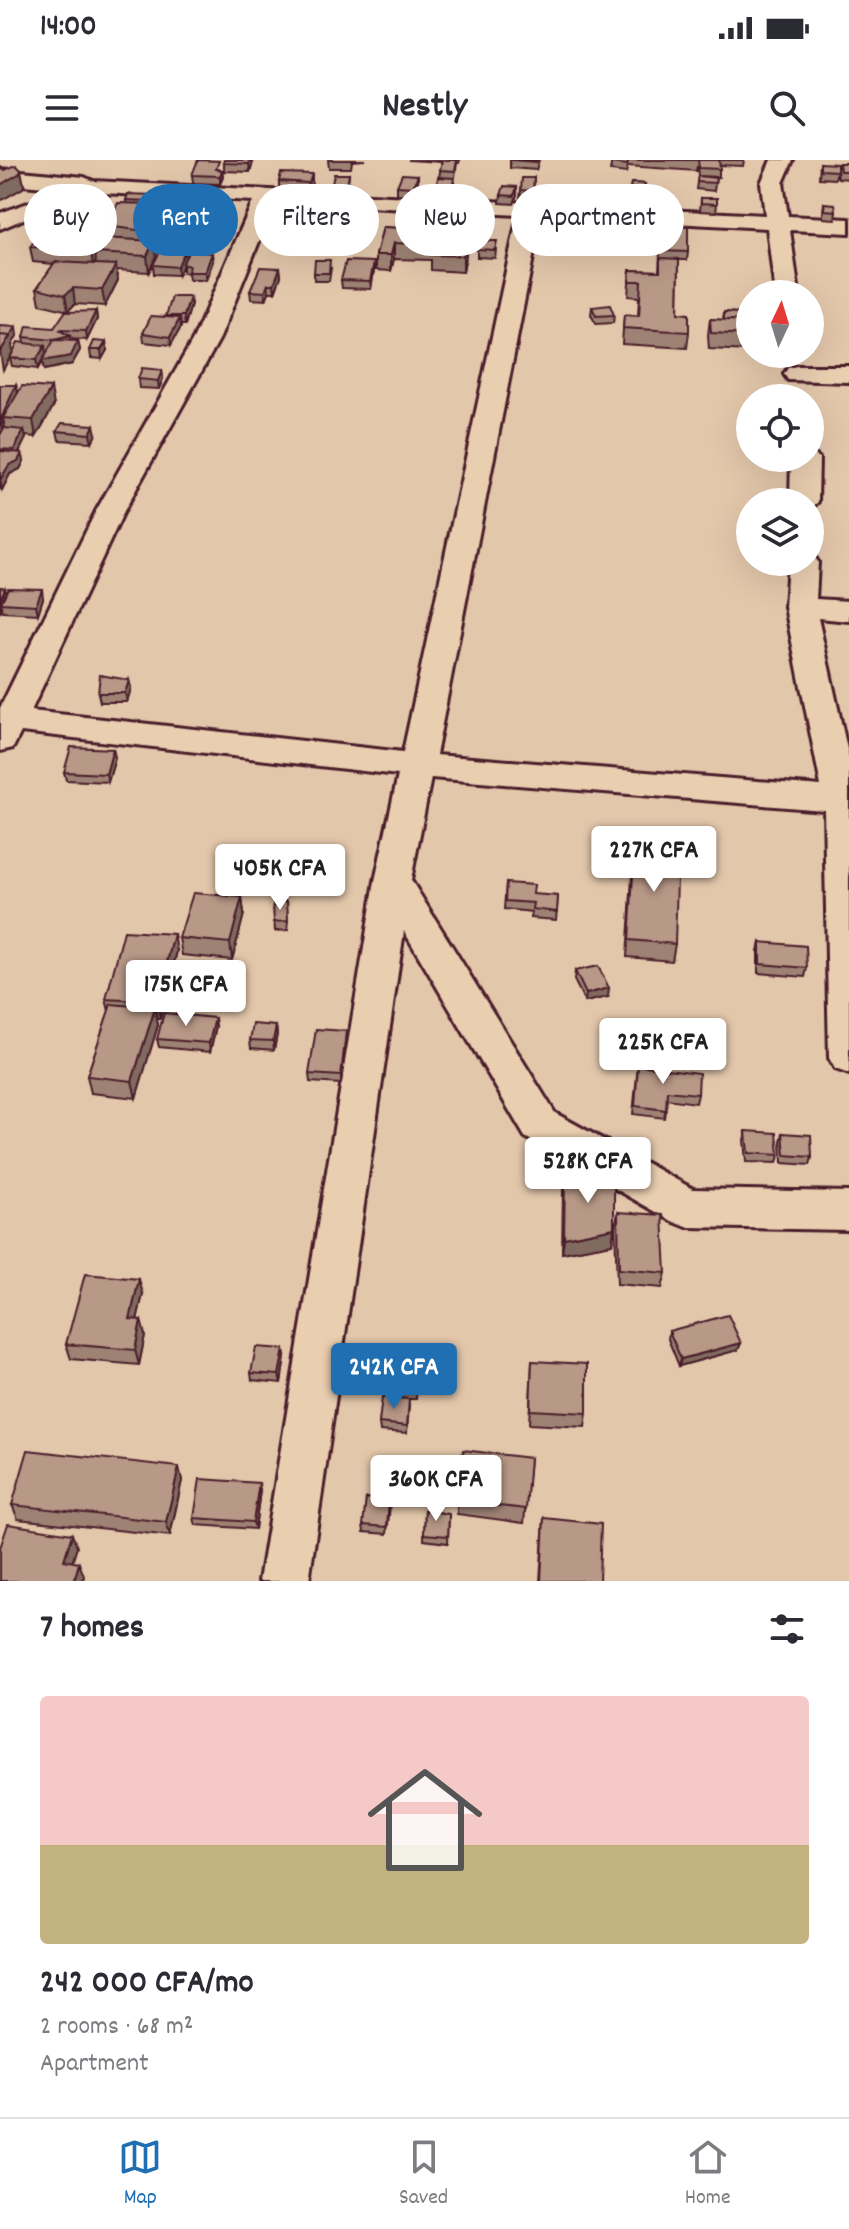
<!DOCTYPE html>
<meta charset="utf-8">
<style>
:root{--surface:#fff;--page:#f7f7f7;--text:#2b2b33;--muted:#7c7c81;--line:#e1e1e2;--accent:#1f6fb2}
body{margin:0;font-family:Dekko,sans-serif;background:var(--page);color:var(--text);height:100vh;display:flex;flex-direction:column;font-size:30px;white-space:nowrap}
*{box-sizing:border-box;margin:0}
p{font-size:26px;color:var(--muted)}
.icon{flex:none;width:44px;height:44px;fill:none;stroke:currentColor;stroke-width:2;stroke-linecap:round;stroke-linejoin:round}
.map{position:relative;height:1421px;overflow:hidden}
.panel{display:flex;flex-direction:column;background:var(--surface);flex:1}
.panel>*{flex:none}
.guide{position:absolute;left:24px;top:24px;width:802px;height:72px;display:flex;gap:16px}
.needle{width:52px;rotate:4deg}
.fabs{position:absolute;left:736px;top:120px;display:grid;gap:16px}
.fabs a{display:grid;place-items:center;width:88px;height:88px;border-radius:50%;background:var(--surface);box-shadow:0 8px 32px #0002;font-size:40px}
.price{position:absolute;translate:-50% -68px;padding:0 18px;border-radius:8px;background:#fff;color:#222;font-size:26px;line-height:52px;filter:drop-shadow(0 2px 4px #0008)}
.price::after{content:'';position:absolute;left:50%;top:48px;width:24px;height:18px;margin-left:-12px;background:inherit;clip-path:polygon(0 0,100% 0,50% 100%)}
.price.selected{background:var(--accent);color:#fff}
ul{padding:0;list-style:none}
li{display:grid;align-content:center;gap:16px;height:424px;padding:0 40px}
li span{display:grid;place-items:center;height:248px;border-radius:8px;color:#555}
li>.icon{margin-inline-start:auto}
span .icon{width:144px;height:144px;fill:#fffc;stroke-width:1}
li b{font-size:34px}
h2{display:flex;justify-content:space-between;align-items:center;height:96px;padding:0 40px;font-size:34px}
.chip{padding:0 28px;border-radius:36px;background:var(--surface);box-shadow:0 8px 32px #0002;font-size:28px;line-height:72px}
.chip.selected{background:var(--accent);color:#fff}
.status{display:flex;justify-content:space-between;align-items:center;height:56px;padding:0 40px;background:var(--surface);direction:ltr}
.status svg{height:22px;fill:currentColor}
header{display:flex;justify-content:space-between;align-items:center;height:104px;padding:0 40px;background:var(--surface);font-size:36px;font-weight:700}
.tabs{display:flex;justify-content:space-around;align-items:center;height:112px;border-top:2px solid var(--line);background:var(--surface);font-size:22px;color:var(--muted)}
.tabs a{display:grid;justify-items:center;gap:4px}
.tabs .selected{color:var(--accent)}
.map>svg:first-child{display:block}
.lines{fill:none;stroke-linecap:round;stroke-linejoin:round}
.minor-casing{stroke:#4a1f2b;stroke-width:6}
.minor{fill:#e9ceb0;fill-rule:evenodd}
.wall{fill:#9e8374;stroke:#4a1f2b;stroke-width:2}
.shaded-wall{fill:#816a5e;stroke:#4a1f2b;stroke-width:2}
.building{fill:#b89887;stroke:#4a1f2b;stroke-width:2}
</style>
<div class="status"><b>14:00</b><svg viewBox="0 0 49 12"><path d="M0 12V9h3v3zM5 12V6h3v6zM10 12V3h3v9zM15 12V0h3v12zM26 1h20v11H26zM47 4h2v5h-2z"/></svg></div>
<header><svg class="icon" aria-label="menu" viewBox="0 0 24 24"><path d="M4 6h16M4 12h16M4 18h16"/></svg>Nestly<svg class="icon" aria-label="search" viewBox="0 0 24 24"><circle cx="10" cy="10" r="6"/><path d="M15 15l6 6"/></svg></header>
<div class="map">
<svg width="849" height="1421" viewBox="0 0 849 1421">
<rect width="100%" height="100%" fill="#e3c7ab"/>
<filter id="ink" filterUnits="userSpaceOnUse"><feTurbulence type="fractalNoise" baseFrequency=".0125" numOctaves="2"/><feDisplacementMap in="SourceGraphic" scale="16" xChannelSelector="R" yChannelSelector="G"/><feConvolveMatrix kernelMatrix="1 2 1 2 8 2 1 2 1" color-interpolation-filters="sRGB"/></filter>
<g filter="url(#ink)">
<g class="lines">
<defs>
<path id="minor" d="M771 0H793L783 23 788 56 849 59V73L790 70 799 134H775L767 68 541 56 436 595 821 626 785 447 788 402H810V395L814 396 818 402 816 439 849 441V461L818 458 849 598V914L835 909 829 898 824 650 431 618 411 720 555 953 693 1029 849 1032V1070L687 1067 672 1061 525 977 404 771 309 1421H259L375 721 398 615 21 572 13 588 0 591V548L96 351 194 178 253 41 102 33 40 52 0 69V53L67 29 0 23V9L84 17 93 21 765 55 761 23ZM275 42 518 55 403 592 31 551 124 351 220 178Z
M797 206H849V222L788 220 784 214 788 208Z
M810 291 819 298 818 342 810 349V342H790L791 298H810Z"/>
</defs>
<use href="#minor" class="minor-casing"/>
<use href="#minor" class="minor"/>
</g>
<path class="wall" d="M224 0H253V2L250 12 224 11Z
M328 0H365L352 1 351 8H329Z
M408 0H460L459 3H457L452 38 436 37V29L439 17 442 2Z
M510 0H539L536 10 510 8Z
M612 0H744L743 6 719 5V17L698 16 697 6 696 11 628 6 626 13 610 11Z
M820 3 837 11 835 19 819 18Z
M839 3H849V19L838 18 837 10Z
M220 9 222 10 223 17 220 24 193 23 192 15Z
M312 14V22L310 30 279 29V21Z
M349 14 347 32 333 31 332 24Z
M418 15V23L413 35 397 34V26Z
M698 16 716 18 714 31 696 29Z
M534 18 533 39 520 38 521 30Z
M631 23 645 24 643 37 629 36Z
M517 27V35L514 44 500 43 501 35Z
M609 32 622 33 621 48H607Z
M152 35 153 43 151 48 152 54 223 59 224 74 220 84 185 82 178 90 155 87 156 96 149 112 116 110 118 120 105 146 75 144 68 151 40 144 37 128 54 104 33 102 30 87 100 84 108 79 106 66 126 43V40Z
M701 38 717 44 716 52 700 51Z
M824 43 836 51 835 59 823 58V51Z
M383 67 468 72 467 88 463 112 431 110V100L394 99 391 111 376 110V95Z
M661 74 688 92 687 100H679L678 153 689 172 687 188 622 184 624 155 638 156 639 137 628 136 630 110 659 111Z
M477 89H496L495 98 477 97Z
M185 98 213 101 206 120H189L188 113 183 112V105L178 115 154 114 153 105Z
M280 108 281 116 275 132H269L266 140 251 139 250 131Z
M331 108 329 121H314V113Z
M374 110 371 129 342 128 341 120Z
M190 137 191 145 185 165H181V167L171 185 144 182 143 173 166 157V156Z
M592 147 614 155 613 163 596 164 591 155Z
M96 151 97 159 87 180 70 179 71 181H78L80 190 72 204 44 210 42 201 38 209 12 206 10 198 25 183 24 177 54 168Z
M724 152 750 154V191L709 189 708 175 710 159 723 160Z
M106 182 107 190 102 199 91 198 90 190Z
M162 210 163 218 159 229 139 228 138 219Z
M0 225H16L18 232 54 245 36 277 25 276 26 278 19 292 22 293 24 301 20 309 10 314 2 330 0 329Z
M57 271 96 274 92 282 59 280Z
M0 427 5 428 6 431 43 438 38 454 3 452 2 448 0 453Z
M129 520 131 528 127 542H100L98 533Z
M113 589 115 598 108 622 66 620 64 612Z
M635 683 675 784 672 801 627 797 633 700Z
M506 723 533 735 558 736 556 760 531 758 532 752 504 749Z
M242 737 244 754 232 800 182 795 179 778Z
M287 741 288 770 275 771 273 742Z
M760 782 807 808 805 817 758 813V791Z
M177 791 160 859 156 858 158 865 136 938 91 933 87 916 109 851 106 839Z
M575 811 608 837 585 842 574 820Z
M216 866 210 892 159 887 157 879Z
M276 866 277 874 274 890 251 888 250 880Z
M346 871V879L341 924 310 922 309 914Z
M638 905 698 934 696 943 667 939 664 958 633 954Z
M746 971 779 995 777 1003 746 1002 744 980Z
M783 973 812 997 810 1005 782 1003 781 981Z
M565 1014 614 1068 612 1084 562 1093 563 1030Z
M618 1052 666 1113 662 1128 617 1124 615 1067Z
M143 1134 137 1159 145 1175 139 1205 71 1199 66 1184Z
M669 1171 741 1183 738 1190 679 1206 668 1179Z
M285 1196 281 1223 252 1220 251 1213Z
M532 1201 587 1253 585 1267 529 1264Z
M418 1202 416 1239H408L409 1246 407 1273 380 1271 379 1263 385 1237V1230Z
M530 1298 524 1363 457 1354V1341Z
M182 1320 170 1376 18 1359 12 1345Z
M260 1330 255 1369 196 1365 194 1358Z
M390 1346 387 1374 364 1372 363 1365Z
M425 1350 449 1354 448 1383 424 1380Z
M544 1358 599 1421H540Z"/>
<path class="shaded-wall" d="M250 0H253V2L250 12 249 4Z
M21 10 24 25 23 28 0 41V25Z
M222 10 223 17 220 24V16Z
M418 15V23L413 35V27Z
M152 35 153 43 151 48 152 59 147 54Z
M223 59 224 74 220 84 219 69Z
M183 67 185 82 178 90 176 75Z
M468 72 467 88 463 112V96Z
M98 75 101 91 95 93 96 101 93 106 91 90Z
M154 81 156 96 149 112 147 96Z
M394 83V99L391 111V95Z
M185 91 186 99 178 115 177 107Z
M212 93 213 101 206 120 205 112Z
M374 102V110L371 129 370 121Z
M116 105 118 120 105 146 102 130Z
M280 108 281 116 275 132 274 124Z
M268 124 269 132 266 140 265 132Z
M73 128 75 144 68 151 65 135Z
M190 137 191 145 185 165 184 156Z
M96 151 97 159 87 180 86 171Z
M180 158 181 167 171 185 170 177Z
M16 167 17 176 12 185 13 192 3 210 0 192Z
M70 176 71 184 54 180Z
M78 181 80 190 72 204 44 210 42 201 38 209 36 200 45 186 46 194Z
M106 182 107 190 102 199 101 190Z
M162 210 163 218 159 229 158 221Z
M16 225 20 242 3 258 6 272 4 275 1 259Z
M51 228 54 245 36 277 33 260Z
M94 265 96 274 92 282 90 274Z
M24 270 26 278 16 298 14 290Z
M22 293 24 301 20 309 10 314 2 330 0 320 9 305Z
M5 428 7 436 1 443 2 448 0 453V440Z
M42 429 43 438 38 454 36 445Z
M129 520 131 528 127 542 125 533Z
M113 589 115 598 108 622 106 614Z
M242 737 244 754 232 800 230 783Z
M174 774 177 791 160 859 157 842Z
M609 828 608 837 585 842 586 834Z
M155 848 158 865 136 938 132 921Z
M215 858 216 866 210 892 209 883Z
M276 866 277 874 274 890 273 881Z
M346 871V879L341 924V916Z
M614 1068 612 1084 562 1093 564 1078Z
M139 1119 143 1134 134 1174 130 1159Z
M141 1160 145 1175 139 1205 135 1190Z
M741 1183 738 1190 679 1206 681 1199Z
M284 1189 285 1196 281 1223 279 1215Z
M179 1307 182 1320 170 1376 166 1362Z
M259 1323 260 1330 255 1369 253 1362Z
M72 1374 77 1387 69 1413 64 1400Z
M79 1403 84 1416 83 1421H74Z"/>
<path class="building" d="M198 0 219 1 216 9 222 10 220 16 192 15Z
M224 0H250L249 4 223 3Z
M442 0H457L455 11 440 10Z
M510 0H537L536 2Z
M612 0H629L627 5 611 3Z
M698 0H719L720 9 699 8Z
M820 3 837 4V11L820 10Z
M839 3H849V11H840Z
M16 5 21 10 20 13 0 25V9L5 10Z
M281 13 312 14 309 23 279 21Z
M334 14H349L347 24H332Z
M402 14 418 15 413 27 397 26Z
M698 16 716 18 715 23 697 22Z
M438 17 454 18 452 30 436 29Z
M522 18H534L533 31 521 30Z
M631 23 645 24 643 29 630 28Z
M504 26 517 27 514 36 501 35Z
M609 32 622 33 621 40H608Z
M128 34 152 35 150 41 126 40Z
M701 38H717V44L701 43Z
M118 43 151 44 147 54 223 59 219 69 183 67 176 75 106 66Z
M824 43 835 44 836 51 825 50Z
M662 66 688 67V92L661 91Z
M383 67 468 72 463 96 431 95 433 85 394 83 391 95H376Z
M41 71 98 75 91 90 30 87Z
M103 78 154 81 147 96 95 93Z
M478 81H497L495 90 477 89Z
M161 89 185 91 177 107 153 105Z
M189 91 212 93 205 112H188L189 106 182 104Z
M660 98 679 99 678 153 689 154V172L623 168 624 155 639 156 641 121H629L630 110 660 111Z
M315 100H330L329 113H314Z
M346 101 374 102 370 121 341 120Z
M55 102 116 105 102 130 73 128 65 135 37 128Z
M260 107 280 108 274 124H268L265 132 250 131Z
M172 137H190L184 156H166Z
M610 145 614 155 596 156 592 147Z
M96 151 86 171 59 170 70 176 54 180 24 177 27 166 54 168 65 152Z
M724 152 750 154V161L724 160Z
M151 156 180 158 170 177 143 173Z
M710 159 750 161V175L711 173Z
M0 166 16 167 10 177V176L0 175Z
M0 175 10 176 0 192Z
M54 180 78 181 71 196 42 201Z
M94 181 106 182 101 190H90Z
M18 182 45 186 36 200 10 198Z
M142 208 162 210 158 221 138 219Z
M0 225H16L1 259H0Z
M22 226 51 228 33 260 3 258Z
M62 263 94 265 90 274 57 271Z
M4 268 24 270 14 290 0 289V275Z
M0 291 22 293 18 301 9 305 0 320Z
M0 427 5 428 0 440Z
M8 428 42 429 36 445 1 443Z
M100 515 129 520 125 533H98Z
M71 587 113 589 106 614 64 612Z
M635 683 678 687 675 784 629 780Z
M506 723 534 725 533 734 558 736 557 752 532 749 533 743 505 741Z
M193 733 242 737 230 783 179 778Z
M287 741 288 761 274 762 273 742Z
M124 771 174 774 157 842 106 839Z
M760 782 806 786 807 808 760 804Z
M598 806 609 828 586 834 575 811Z
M111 844 155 848 132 921 87 916Z
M164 853 215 858 209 883 157 879Z
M253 864 276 866 273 881 250 880Z
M316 869 346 871 341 916 309 914Z
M638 905 699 913 698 934 667 931 666 950 635 946Z
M746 971 777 973 779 995 748 993Z
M783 973 811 975 812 997 785 995Z
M565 1014 614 1018V1068L564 1078Z
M618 1052 663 1055 666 1113 619 1109Z
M85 1114 139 1119 130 1159 141 1160 135 1190 66 1184Z
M728 1155 741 1183 681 1199 669 1171Z
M256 1187 284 1189 279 1215 251 1213Z
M387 1200 418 1202 416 1231 385 1230Z
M532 1201 587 1204V1253L530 1250Z
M382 1237 409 1239 407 1266 379 1263Z
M28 1290 179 1307 166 1362 12 1345Z
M463 1290 530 1298 526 1349 457 1341Z
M200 1319 259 1323 253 1362 194 1358Z
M366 1338 389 1339 387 1367 363 1365Z
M425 1350 449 1354 448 1376 424 1374Z
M544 1358 601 1364 599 1421H541Z
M8 1364 72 1374 64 1400 79 1403 74 1421H0V1388Z"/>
</g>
</svg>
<div class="fabs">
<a><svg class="needle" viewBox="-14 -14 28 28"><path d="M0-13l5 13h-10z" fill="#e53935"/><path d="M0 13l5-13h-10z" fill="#7c7c81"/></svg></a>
<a><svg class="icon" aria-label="locate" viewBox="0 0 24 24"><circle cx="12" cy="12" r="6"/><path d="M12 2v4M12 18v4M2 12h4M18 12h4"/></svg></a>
<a><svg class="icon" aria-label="layers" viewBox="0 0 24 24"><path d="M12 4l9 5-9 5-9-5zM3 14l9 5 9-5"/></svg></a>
</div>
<b class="price" style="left:654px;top:734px">227K CFA</b>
<b class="price" style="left:280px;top:752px">405K CFA</b>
<b class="price" style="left:186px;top:868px">175K CFA</b>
<b class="price" style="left:663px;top:926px">225K CFA</b>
<b class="price" style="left:588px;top:1045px">528K CFA</b>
<b class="price selected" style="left:394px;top:1251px">242K CFA</b>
<b class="price" style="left:436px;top:1363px">360K CFA</b>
<div class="guide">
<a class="chip">Buy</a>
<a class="chip selected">Rent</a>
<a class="chip">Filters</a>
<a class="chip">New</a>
<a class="chip">Apartment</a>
</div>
</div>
<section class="panel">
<h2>7 homes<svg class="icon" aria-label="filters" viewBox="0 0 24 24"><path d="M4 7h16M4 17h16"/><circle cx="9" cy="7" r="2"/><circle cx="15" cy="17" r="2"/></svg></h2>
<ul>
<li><span style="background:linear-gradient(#f6c9c9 60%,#c2b280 0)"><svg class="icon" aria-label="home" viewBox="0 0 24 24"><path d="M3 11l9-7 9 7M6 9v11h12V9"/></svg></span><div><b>242 000 CFA/mo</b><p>2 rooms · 68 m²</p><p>Apartment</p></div></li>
</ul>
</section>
<nav class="tabs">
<a class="selected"><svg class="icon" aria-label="map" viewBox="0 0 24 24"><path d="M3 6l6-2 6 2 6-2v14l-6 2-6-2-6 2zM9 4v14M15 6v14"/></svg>Map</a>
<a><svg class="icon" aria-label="saved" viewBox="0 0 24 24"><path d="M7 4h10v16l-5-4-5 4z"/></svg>Saved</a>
<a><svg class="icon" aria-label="home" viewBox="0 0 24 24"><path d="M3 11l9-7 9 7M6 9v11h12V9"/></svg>Home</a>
</nav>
